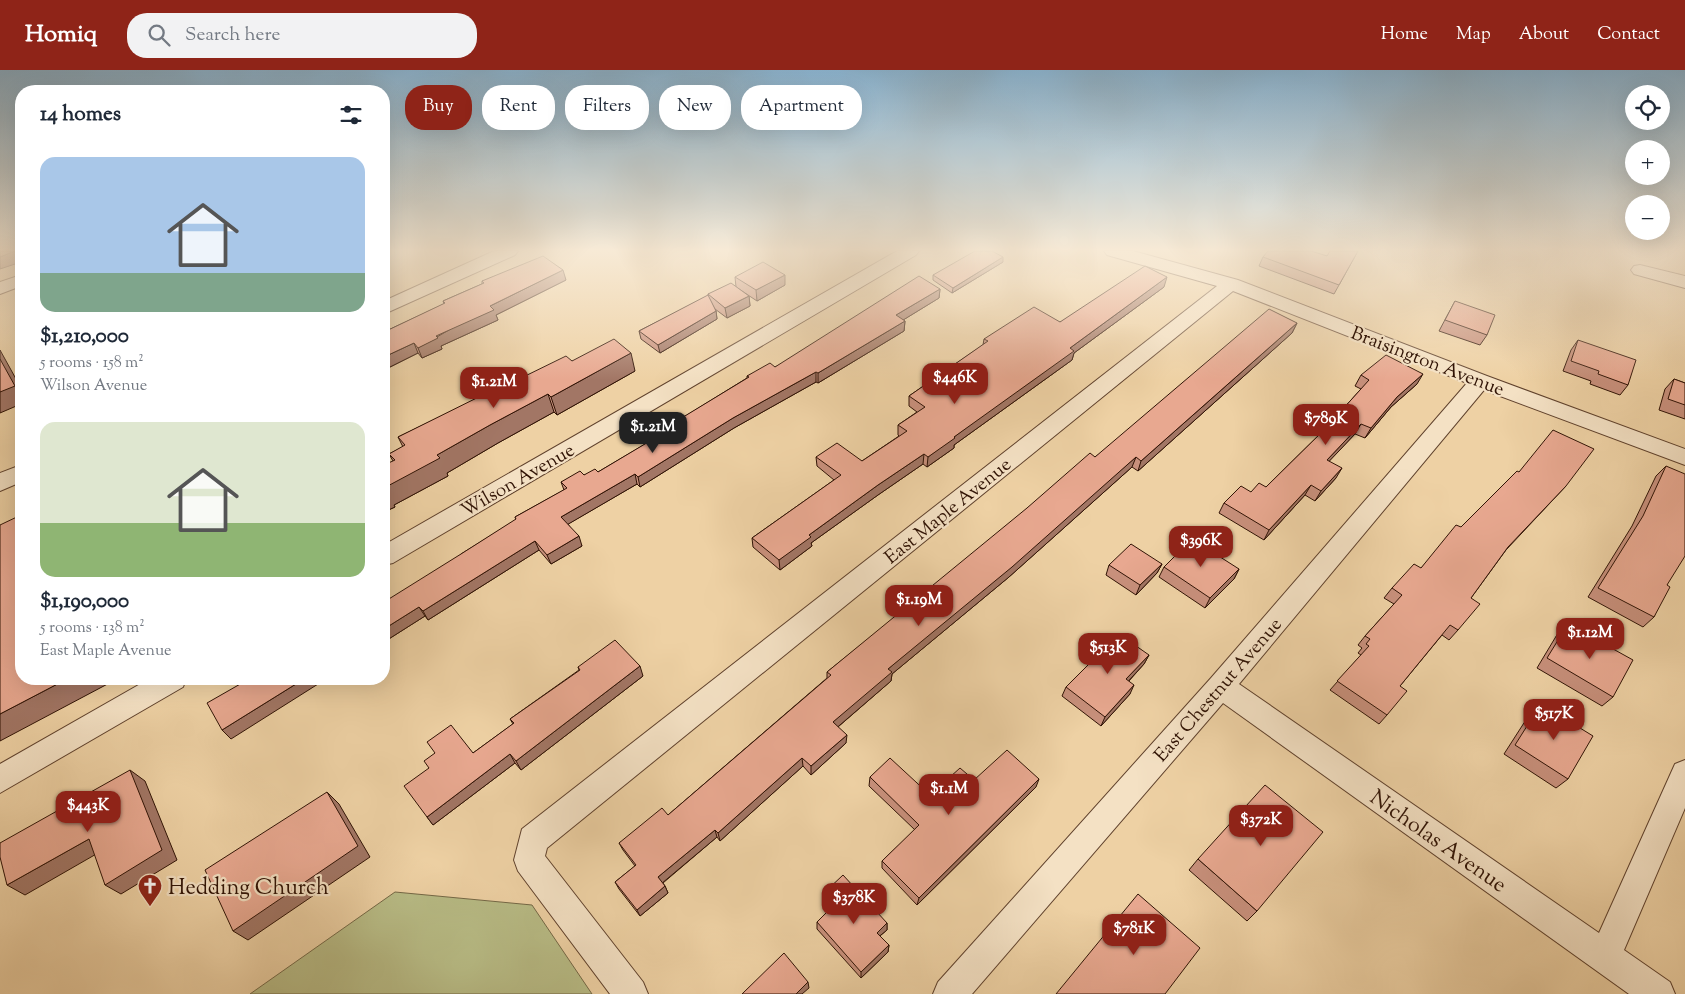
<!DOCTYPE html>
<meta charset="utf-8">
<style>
:root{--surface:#fff;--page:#f2f2f3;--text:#1f2937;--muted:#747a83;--accent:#8f2418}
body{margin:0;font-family:"Sorts Mill Goudy",serif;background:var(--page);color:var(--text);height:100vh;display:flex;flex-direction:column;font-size:19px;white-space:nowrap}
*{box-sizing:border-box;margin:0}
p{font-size:16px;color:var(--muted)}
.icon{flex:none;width:28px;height:28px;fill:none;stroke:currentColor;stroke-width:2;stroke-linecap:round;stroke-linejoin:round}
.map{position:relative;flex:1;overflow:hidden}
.sheet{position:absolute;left:15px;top:15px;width:375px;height:600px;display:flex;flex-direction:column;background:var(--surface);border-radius:20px;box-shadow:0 5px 20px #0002}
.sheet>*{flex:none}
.guide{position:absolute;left:405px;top:15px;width:475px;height:45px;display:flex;gap:10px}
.tools{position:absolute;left:1625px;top:15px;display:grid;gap:10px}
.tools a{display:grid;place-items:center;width:45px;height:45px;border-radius:50%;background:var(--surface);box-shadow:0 5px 20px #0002;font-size:25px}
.price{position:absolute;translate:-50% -42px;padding:0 11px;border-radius:10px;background:var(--accent);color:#fff;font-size:16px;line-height:32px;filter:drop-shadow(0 1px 2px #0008)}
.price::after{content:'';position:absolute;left:50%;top:30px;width:15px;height:11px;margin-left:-8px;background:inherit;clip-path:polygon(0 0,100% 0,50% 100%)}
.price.current{background:#222;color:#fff}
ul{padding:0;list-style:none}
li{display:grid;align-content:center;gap:10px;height:265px;padding:0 25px}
li span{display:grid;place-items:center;height:155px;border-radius:15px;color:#555}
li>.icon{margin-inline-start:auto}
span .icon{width:90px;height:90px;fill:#fffc;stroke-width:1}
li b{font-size:21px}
h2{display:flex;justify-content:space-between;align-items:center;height:60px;padding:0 25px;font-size:21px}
.pill{padding:0 18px;border-radius:20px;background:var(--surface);box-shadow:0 5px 20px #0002;font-size:18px;line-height:45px}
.pill.current{background:var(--accent);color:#fff}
header{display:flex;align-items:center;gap:30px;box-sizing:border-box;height:70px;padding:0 25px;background:var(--accent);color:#fff}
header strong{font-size:24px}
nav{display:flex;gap:28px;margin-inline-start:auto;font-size:18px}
.search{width:350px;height:45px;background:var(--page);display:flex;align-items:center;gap:12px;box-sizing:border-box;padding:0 18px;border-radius:20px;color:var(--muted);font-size:19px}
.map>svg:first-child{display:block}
.green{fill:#b8bc86;stroke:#746846}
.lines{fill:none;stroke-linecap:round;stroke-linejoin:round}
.street-casing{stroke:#60422d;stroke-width:2}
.street{fill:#f4e1c4;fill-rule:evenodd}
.wall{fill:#c8907c;stroke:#301305}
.shaded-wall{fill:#a27665;stroke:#301305}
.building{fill:#e8a890;stroke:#301305}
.labels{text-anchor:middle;stroke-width:4.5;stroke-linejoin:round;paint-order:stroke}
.street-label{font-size:19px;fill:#301305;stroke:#f4e1c4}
.near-street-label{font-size:22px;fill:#301305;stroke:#f4e1c4}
.near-poi-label{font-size:22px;fill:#301305;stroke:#f4e1c4;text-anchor:start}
</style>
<header>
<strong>Homiq</strong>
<div class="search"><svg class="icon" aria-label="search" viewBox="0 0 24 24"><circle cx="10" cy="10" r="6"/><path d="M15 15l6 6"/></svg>Search here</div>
<nav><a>Home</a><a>Map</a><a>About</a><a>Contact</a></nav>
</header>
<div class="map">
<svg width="1685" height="924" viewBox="0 0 1685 924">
<rect width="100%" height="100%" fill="#eed1a4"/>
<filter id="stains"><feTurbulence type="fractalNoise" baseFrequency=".004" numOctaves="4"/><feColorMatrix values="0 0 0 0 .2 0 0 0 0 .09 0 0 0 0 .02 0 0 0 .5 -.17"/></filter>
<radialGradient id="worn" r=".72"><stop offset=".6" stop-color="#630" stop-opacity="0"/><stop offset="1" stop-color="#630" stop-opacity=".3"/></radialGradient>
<path class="green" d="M395 822 532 835 592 924H250Z"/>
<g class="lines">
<defs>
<path id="street" d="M494 181H518L515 185 384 244V231Z
M897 181H919L916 185 393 493 384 495V475Z
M1104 181H1133L1238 210 1487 306 1685 379V395L1484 320 1239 614 1599 863 1675 694 1685 690V738L1624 880 1670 912 1675 924H1629L1223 633 972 924H933L938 912 1211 608 1467 313 1233 221 547 778 545 786 643 912 648 924H610L518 801 514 790 522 759 1217 216 1107 185Z
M1640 195 1685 206V218L1634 204 1631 200 1634 196Z
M21 205V216L0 224V212Z
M21 395V412L0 421V403Z
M149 609H186L183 617 0 723V694Z"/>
</defs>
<use href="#street" class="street-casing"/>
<use href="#street" class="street"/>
</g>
<path class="wall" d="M1358 181 1334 224 1259 196 1263 187 1327 186Z
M1003 192 952 223 933 210V205Z
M735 207 785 215 757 231 736 217Z
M566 210 496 245 498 250 441 276 442 279 422 288 418 283 384 300V262L444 234 443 231 482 214V211Z
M1164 217 1074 283 1072 290 954 375V378L927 397 923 394 878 425 811 473 812 476 780 500 753 477 752 468 834 410 817 396 816 387 862 391 899 366 898 365V355L917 342 909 336V326L983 275 984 269 1060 252Z
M940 219 939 228 903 250 905 251 904 261 818 313 816 312 734 358 640 417 637 414 568 454 582 476 551 494 539 480 428 550 425 546 384 572 461 484 516 450 515 447 564 420 561 412 584 405 598 402 664 363 663 360 747 308V306L775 297Z
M708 224 749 226 750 236 727 248 715 239 716 241 717 249 660 283 641 269 639 261 708 226Z
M1455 231 1487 265 1480 275 1439 261Z
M1297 253 1292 263 1138 401 1132 397 1009 507 892 604 891 611 838 657 846 673 811 705 803 696 720 771 717 767 663 813 665 816 668 823 640 846 619 819 615 812 635 796 623 780 619 773 668 745 827 608V602L1095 387Z
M1578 270 1628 315 1620 325 1590 314 1591 311 1563 301 1571 280Z
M572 291 635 301 557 345 554 342 498 373 447 403 448 406 394 435 395 437 384 442 393 391 389 384 403 377 398 367 517 310Z
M1361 305 1417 314 1391 337 1365 368 1355 364 1329 391 1336 408 1315 431 1305 425 1264 470 1219 443 1224 433 1266 417 1324 360 1361 319 1355 316Z
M1674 309 1685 313V349L1659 340 1665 319Z
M1666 396 1667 515 1654 547 1643 557 1588 527 1632 456 1656 406Z
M1519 402 1566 416 1506 480 1471 528 1458 560 1449 570 1442 565 1400 616 1387 645 1379 654 1330 620 1361 585 1358 583 1362 578 1358 575 1365 566 1394 534 1384 528 1392 518 1421 498 1461 457Z
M1162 494 1157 503 1136 525 1106 505 1109 495Z
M1164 497 1239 499 1234 509 1205 538 1159 507Z
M1568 554 1613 627 1602 636 1537 598 1558 563Z
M1149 585 1144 594 1129 611 1130 624 1101 656 1062 626 1066 617Z
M578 597 643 606 521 700 515 693 433 755 427 747 429 698 435 683H473L513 654 510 649 579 600Z
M1541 634 1568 709 1556 718 1504 684 1531 642Z
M870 707 930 725 974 710 1036 717 917 835 882 798V791L915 760 869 716Z
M1198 789 1257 841 1247 851 1189 800Z
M825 822 887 853V860L880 866 889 875 888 882 861 908 817 859V852L833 837 825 829Z"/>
<path class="shaded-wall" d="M15 181H21V192L0 199V187Z
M1003 187V192L952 223 953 218Z
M563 200 566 210 496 245 498 250 441 276 442 279 422 288 418 278 490 236Z
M785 205V215L757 231 756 220Z
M1167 207 1164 217 1074 283 1072 290 954 375V378L927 397 928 387 954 367 1070 278Z
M940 219 939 228 895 255 896 245Z
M749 226 750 236 727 248 725 238Z
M716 241 717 249 660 283 658 275Z
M905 251 904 261 818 313V303Z
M1297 253 1292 263 1138 401 1141 391Z
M414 273 418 283 384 300V287Z
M0 280 21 318V334L0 343Z
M631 283 635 301 557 345 551 327Z
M816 302V312L734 358 640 417 638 407 733 348Z
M1423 304 1417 314 1391 337 1365 368 1371 358 1397 327Z
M548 324 554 342 498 373 447 403 448 406 394 435 395 437 384 442V418L437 385 490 355Z
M1361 354 1355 364 1321 400 1327 390Z
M924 384 923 394 878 425 811 473 812 476 780 500 779 490 809 465 878 415Z
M1136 387 1132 397 1009 507 892 604 891 611 833 661V652L888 599Z
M1342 398 1336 408 1315 431 1321 421Z
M635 404 637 414 565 456 561 447Z
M1311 415 1305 425 1264 470 1269 460Z
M579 466 582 476 551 494 547 485Z
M535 471 539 480 428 550 423 541Z
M1162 494 1157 503 1136 525 1140 515Z
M1239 499 1234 509 1205 538 1210 528Z
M419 537 425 546 384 572V559Z
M1149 585 1144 594 1122 618 1126 609Z
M640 596 643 606 521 700 516 691Z
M67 609H117L0 671V644Z
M304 609H326L231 669 222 660Z
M1134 615 1130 624 1101 656 1105 647Z
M847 665 846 673 811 705V696Z
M510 684 515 693 433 755 427 747Z
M802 688 803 696 720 771 718 763Z
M130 700 145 711 177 790 121 824 105 815Z
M1039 709 1036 717 917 835 919 828Z
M327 722 339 734 370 787 248 870 233 861Z
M715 760 717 767 661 814 658 807Z
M89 769 105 779 25 825 7 815Z
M665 816 668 823 640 846 637 840Z
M887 853V860L876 869 877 863Z
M889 875 888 882 861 908V902Z
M808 912 809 918 802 924H796Z"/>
<path class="building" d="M0 181H15L0 187Z
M975 181H992L1003 187 953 218 933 205Z
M1268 181H1311L1327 186 1330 181H1358L1339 215 1263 187Z
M543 186 563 200 490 236 494 240 436 266 438 268 418 278 414 273 384 287V262L445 233 443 231 484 213 482 211Z
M763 192 785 205 756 220 735 207Z
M1145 196 1167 207 1070 278 1074 281 954 367 955 368 928 387 924 384 878 415 809 465 811 467 779 490 752 468 841 405 816 387 837 373 862 391 907 361 898 355 925 337 909 326 988 271 984 269 1034 237 1060 252Z
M919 206 940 219 896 245 905 251 818 303 816 302 733 348 638 407 635 404 561 447 579 466 547 485 535 471 423 541 419 537 384 559V532L461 484 516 449 515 447 567 418 561 412 580 401 584 405 595 399 598 402 665 362 663 360 675 352 749 307 747 306 770 293 775 297Z
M731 213 749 226 725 238 708 224Z
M708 225 716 241 658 275 639 261Z
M1455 231 1495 245 1487 265 1445 250Z
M1269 239 1297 253 1141 391 1136 387 1012 497 888 599 892 602 833 652 847 665 811 696 802 688 718 763 715 760 658 807 665 816 637 840 615 812 636 795 619 773 662 738 668 745 831 605 827 602 1027 438 1090 383 1095 387Z
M614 269 631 283 551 327 548 324 490 355 437 385 440 388 384 418 385 419 384 420V395L395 390 389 384 405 375 398 367 515 309 517 310 566 286 572 291Z
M1578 270 1636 290 1628 315 1598 304 1599 301 1571 291Z
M1386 285 1423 304 1397 327 1371 358 1361 354 1327 390 1342 398 1321 421 1311 415 1269 460 1224 433 1241 416 1251 422 1259 413 1266 417 1324 360 1369 310 1361 305Z
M0 289 15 316 0 322Z
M1674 309 1685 313V335L1668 329Z
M1553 360 1594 379 1566 416 1508 477 1471 528 1480 534 1458 560 1450 555 1400 616 1407 621 1387 645 1337 611 1369 576 1366 574 1370 569 1365 566 1402 525 1392 518 1414 494 1421 498 1456 455 1461 457 1517 401 1519 402Z
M1666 396 1685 404V486L1667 515 1670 517 1654 547 1598 518 1643 446Z
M21 445V609H67L0 644V455Z
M1192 469 1239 499 1210 528 1164 497Z
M1131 474 1162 494 1140 515 1109 495Z
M1568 554 1633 590 1613 627 1547 588Z
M1119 564 1149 585 1126 609 1134 615 1105 647 1066 617Z
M615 570 640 596 516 691 510 684 427 747 404 716 429 698 424 691 435 683 427 672 451 655 473 683 514 653 510 649 580 600 578 597Z
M249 609H304L222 660 207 633Z
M1541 634 1593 666 1568 709 1515 675Z
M1007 680 1039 709 919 828 882 791 919 755 870 707 890 688 930 725 960 698 974 710Z
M130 700 162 780 105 815 89 769 7 815 0 787V773Z
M1265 715 1323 762 1257 841 1198 789Z
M327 722 358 776 233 861 205 800Z
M843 805 887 853 877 863 889 875 861 902 817 852 836 833 825 822Z
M1138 824 1200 878 1165 924H1056Z
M784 883 808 912 796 924H742Z"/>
<linearGradient id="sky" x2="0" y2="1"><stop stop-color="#89b4d2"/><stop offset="0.58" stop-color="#f7ead6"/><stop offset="1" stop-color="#f7ead6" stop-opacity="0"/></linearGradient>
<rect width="1685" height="310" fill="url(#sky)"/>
<defs>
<symbol id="church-pin" viewBox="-11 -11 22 30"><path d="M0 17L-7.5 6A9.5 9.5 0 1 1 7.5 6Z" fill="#8f2418" stroke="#f4e1c4"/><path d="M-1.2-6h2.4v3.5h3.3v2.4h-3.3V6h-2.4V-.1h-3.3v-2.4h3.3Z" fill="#fff"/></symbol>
</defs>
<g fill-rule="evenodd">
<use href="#church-pin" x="136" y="802" width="28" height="38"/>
</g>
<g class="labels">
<g class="street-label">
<text transform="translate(1428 290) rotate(21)" y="7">Braisington Avenue</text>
<text transform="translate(517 409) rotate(-30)" y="7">Wilson Avenue</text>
<text transform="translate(947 440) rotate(-39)" y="7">East Maple Avenue</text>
<text transform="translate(1217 619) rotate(-49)" y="7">East Chestnut Avenue</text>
</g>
<g class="near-street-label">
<text transform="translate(1439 770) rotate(35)" y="8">Nicholas Avenue</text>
</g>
<g class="near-poi-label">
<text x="168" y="824">Hedding Church</text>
</g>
</g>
<rect width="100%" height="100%" filter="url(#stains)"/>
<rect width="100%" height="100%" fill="url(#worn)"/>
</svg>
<div class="tools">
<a><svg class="icon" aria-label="locate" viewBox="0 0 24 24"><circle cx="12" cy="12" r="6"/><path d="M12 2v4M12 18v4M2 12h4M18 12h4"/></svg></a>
<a>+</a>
<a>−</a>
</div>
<b class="price" style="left:955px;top:335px">$446K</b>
<b class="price" style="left:494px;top:339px">$1.21M</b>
<b class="price" style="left:1326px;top:376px">$789K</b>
<b class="price current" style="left:653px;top:384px">$1.21M</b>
<b class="price" style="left:1201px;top:498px">$396K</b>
<b class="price" style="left:919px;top:557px">$1.19M</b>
<b class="price" style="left:1590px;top:590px">$1.12M</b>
<b class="price" style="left:1108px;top:605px">$513K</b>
<b class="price" style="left:1554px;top:671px">$517K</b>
<b class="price" style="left:949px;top:746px">$1.1M</b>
<b class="price" style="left:88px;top:763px">$443K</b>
<b class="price" style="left:1261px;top:777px">$372K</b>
<b class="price" style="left:854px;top:855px">$378K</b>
<b class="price" style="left:1134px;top:886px">$781K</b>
<div class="guide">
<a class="pill current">Buy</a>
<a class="pill">Rent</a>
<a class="pill">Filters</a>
<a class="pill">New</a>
<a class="pill">Apartment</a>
</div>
<section class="sheet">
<h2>14 homes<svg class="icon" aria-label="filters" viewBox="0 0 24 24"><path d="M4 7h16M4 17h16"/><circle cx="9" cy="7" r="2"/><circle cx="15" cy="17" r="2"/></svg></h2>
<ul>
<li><span style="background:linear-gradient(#a9c7e8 75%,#7fa58c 0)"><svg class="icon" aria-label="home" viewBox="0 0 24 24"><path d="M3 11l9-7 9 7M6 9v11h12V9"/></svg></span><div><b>$1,210,000</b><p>5 rooms · 158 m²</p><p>Wilson Avenue</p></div></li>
<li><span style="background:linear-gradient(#dfe7d0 65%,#8fb573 0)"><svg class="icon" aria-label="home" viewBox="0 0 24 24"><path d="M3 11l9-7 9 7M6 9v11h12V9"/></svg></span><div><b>$1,190,000</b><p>5 rooms · 138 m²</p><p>East Maple Avenue</p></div></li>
</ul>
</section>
</div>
